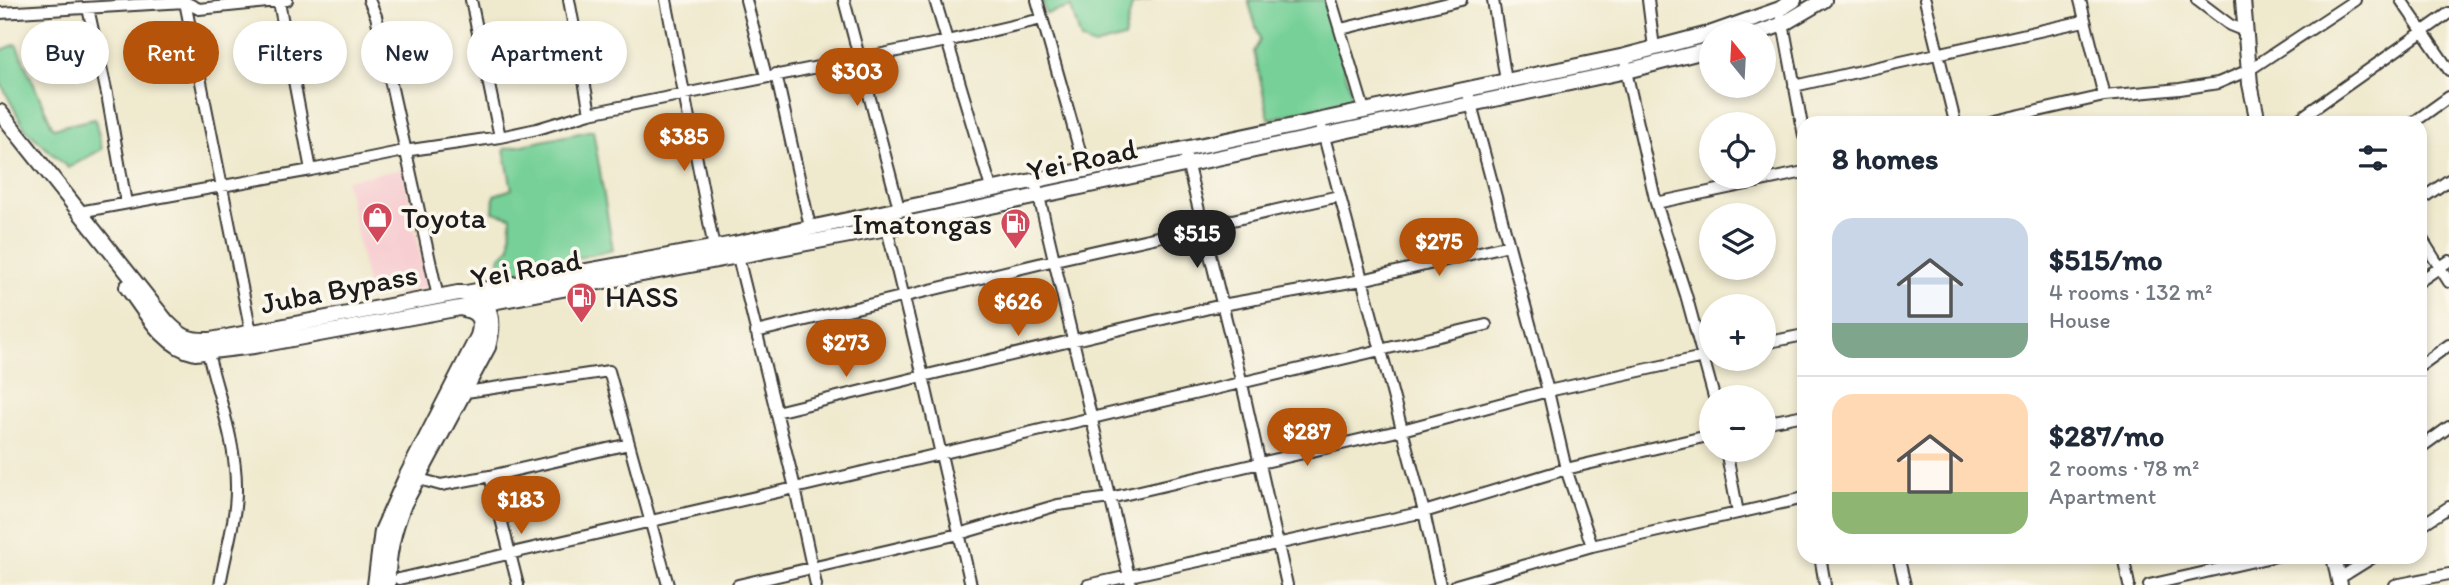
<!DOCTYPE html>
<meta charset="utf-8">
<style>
:root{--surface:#fff;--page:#f2f2f3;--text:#1f2937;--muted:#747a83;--line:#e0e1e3;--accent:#b45309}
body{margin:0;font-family:Itim,sans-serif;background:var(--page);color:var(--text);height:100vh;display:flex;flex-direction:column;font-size:26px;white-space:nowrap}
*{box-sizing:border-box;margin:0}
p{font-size:23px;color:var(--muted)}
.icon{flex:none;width:38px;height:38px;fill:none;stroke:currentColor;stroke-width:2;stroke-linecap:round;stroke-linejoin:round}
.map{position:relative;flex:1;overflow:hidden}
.sheet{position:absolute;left:1797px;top:116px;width:630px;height:448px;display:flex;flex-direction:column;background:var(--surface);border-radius:21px;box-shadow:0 4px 10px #0003}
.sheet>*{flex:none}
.hud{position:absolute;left:21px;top:21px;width:665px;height:63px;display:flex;gap:14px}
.needle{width:46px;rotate:342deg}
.fabs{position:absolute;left:1699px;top:21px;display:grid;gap:14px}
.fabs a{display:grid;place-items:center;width:77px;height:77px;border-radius:50%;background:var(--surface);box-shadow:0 4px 10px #0003;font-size:35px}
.price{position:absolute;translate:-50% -60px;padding:0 16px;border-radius:24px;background:var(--accent);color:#fff;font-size:23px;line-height:46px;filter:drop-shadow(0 2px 4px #0008)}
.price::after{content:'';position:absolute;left:50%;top:42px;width:21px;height:16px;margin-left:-10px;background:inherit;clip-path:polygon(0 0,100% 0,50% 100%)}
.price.on{background:#222;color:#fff}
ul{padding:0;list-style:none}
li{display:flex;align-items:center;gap:21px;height:175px;padding:0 35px}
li+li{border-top:2px solid var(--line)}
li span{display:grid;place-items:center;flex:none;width:196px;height:140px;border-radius:21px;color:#555}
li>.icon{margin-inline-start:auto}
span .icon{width:84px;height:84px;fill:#fffc;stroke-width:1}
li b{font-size:30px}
h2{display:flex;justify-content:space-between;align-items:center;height:84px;padding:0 35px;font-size:30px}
.pill{padding:0 24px;border-radius:32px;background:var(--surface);box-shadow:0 4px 10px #0003;font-size:24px;line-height:63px}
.pill.on{background:var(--accent);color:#fff}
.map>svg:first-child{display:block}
.built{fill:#f7cfd2}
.green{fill:#76d097;stroke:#49765a;stroke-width:2}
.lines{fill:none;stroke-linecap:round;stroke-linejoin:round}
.minor-casing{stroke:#3c3b37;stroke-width:14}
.major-casing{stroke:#3c3b37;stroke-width:18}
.minor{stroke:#fff;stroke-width:10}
.major{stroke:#fff;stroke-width:14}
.labels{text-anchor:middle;stroke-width:7;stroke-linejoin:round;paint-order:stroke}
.street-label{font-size:30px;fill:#1c1c1c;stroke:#fbf7ec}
.poi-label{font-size:30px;fill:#1c1c1c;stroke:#fbf7ec;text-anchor:start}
</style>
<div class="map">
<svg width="2449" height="585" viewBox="0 0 2449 585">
<rect width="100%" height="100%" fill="#fbf7ec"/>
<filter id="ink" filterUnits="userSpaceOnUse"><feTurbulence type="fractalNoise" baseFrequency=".0143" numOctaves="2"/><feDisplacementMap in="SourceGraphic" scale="14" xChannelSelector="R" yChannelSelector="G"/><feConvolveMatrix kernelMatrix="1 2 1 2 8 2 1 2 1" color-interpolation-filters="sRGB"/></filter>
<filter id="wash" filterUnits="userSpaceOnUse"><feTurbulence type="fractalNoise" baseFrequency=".00686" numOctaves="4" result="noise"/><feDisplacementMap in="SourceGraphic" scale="28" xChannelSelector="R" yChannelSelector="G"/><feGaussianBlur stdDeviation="1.57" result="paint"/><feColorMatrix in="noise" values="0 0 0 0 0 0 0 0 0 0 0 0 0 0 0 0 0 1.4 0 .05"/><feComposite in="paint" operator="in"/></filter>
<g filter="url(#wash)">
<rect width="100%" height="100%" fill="#efe9cd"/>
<path class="built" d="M403 169 427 287 370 299 346 180Z"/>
<path class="green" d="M1042 0H1151L1132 5 1124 38 1094 46 1081 40 1071 7 1046 14Z
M1248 0H1325L1353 99 1269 119 1254 52 1260 40Z
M16 44 53 128 95 119 102 149 68 168 25 129 0 82V51Z
M593 130 613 250 503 275 499 258 510 247 511 217 493 212 494 195 512 189 504 149Z"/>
</g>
<g filter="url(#ink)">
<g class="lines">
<defs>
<path id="minor" d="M369 0 376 16 438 297
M471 0 500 137
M569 0 590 113
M666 0 714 248
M746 0 766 76
M844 0 899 208
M935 0 991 188
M1037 0 1085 169
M1331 0 1364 110
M1493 0 1506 81
M1648 0 1654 48
M1925 0 1955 122
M2080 0 2104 96
M2197 0 2230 25 2245 31
M2401 0 2449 70
M185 2 251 332
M279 2 311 170
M88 8 107 94 126 203
M0 13 185 2 199 9 287 0
M1782 18 1804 136
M1341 29 1461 0
M1625 56 1626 71 1656 203 1686 295 1714 397
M776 74 810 227
M1794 86 2084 21
M1467 89 1548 391 1566 469 1592 546
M1990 122 2104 96 2180 89 2218 83 2249 70 2355 0
M2295 122 2449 13
M2414 122 2449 97
M1322 129 1424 512 1440 585
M1186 158 1242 384 1287 585
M1037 188 1131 585
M2420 200 2449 180
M1656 203 1804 172
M79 212 311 170 404 151 500 137 537 129 590 113 947 41 1042 19
M2420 236 2449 282
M738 257 795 488 816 585
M2420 281 2449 261
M756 332 1055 260 1339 196
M1764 343 1804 335
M208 353C218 396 237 444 236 490 236 521 225 554 220 585
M2420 366 2449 345
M466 392 609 371 668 585
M776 412 923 376 883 212
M1764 423 1804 415
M2420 448 2449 427
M1726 450 1738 513
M490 476 629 444
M419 479 441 485 490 476 518 585
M2420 526 2449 507
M1820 556 1825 585
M1898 556 1905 585
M2123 556 2129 585
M399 579 795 488 1486 325
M2338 579 2375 556
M738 585 959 534 1058 505 1110 498 1402 430 1548 391 1712 355
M971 585 923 376 1222 305 1362 280 1509 245
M1088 585 1424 512 1566 469 1712 435
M1456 585 1592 546 1804 498
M2149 585 2276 556
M2395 585 2449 574"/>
<path id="major" d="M2243 0 2250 84 2258 122
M1712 33 1780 9 1794 0
M1758 33 1783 24 1824 0
M0 112 167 322C182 337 188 341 211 340L458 293C493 291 495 322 488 347L404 504C393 531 387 556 388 585
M127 287C145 311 164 347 195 353L254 346 460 308C478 311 483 319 478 336L407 475 382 531 375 585
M466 293 734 244 1625 56 1712 33
M460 308 887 228 1626 71 1712 49
M2334 556 2340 585"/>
</defs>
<use href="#minor" class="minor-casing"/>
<use href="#major" class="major-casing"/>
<use href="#minor" class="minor"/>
<use href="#major" class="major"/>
</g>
</g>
<defs>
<symbol id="shop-pin" viewBox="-11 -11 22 30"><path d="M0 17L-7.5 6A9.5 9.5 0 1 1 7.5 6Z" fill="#d1495b" stroke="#fbf7ec"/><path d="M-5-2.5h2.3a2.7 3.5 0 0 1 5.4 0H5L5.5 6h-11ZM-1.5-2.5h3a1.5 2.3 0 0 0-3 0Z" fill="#fff"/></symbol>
<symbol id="fuel-pin" viewBox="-11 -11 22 30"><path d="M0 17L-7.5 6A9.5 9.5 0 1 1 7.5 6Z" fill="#d1495b" stroke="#fbf7ec"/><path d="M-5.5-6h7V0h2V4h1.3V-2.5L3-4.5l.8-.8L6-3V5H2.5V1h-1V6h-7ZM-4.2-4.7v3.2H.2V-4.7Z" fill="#fff"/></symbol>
</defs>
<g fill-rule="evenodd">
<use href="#shop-pin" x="360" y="200" width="35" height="47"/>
<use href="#fuel-pin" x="998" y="206" width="35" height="47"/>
<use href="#fuel-pin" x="564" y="280" width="35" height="47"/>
</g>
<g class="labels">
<g class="street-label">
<text transform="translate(1082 160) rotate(-12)" y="10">Yei Road</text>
<text transform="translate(526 269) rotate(-10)" y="10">Yei Road</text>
<text transform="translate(339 289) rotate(-11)" y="10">Juba Bypass</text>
</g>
<g class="poi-label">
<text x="401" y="228">Toyota</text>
<text x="992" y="234" text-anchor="end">Imatongas</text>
<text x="605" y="307">HASS</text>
</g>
</g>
</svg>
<div class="fabs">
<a><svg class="needle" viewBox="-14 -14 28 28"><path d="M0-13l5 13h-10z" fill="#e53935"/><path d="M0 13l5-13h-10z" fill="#747a83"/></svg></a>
<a><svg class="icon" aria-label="locate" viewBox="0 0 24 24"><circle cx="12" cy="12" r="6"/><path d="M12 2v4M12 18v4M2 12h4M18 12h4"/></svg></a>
<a><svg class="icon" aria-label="layers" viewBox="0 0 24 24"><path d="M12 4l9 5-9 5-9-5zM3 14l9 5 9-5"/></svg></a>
<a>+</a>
<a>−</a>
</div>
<b class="price" style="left:857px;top:108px">$303</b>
<b class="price" style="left:684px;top:173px">$385</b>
<b class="price on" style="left:1197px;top:270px">$515</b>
<b class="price" style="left:1439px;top:278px">$275</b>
<b class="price" style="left:1018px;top:338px">$626</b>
<b class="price" style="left:846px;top:379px">$273</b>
<b class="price" style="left:1307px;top:468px">$287</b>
<b class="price" style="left:521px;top:536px">$183</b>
<div class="hud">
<a class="pill">Buy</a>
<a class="pill on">Rent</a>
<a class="pill">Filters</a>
<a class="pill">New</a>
<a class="pill">Apartment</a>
</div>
<section class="sheet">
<h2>8 homes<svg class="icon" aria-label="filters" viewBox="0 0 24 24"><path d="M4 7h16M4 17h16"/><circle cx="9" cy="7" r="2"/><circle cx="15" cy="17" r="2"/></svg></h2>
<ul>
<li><span style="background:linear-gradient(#c9d6e8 75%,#7fa58c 0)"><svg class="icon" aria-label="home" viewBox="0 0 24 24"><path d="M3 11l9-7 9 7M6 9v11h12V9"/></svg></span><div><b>$515/mo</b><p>4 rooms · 132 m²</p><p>House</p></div></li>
<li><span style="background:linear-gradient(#ffd9b3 70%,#8fb573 0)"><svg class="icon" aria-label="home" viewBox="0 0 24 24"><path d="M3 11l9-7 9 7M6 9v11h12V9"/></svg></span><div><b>$287/mo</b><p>2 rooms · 78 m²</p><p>Apartment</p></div></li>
</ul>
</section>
</div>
